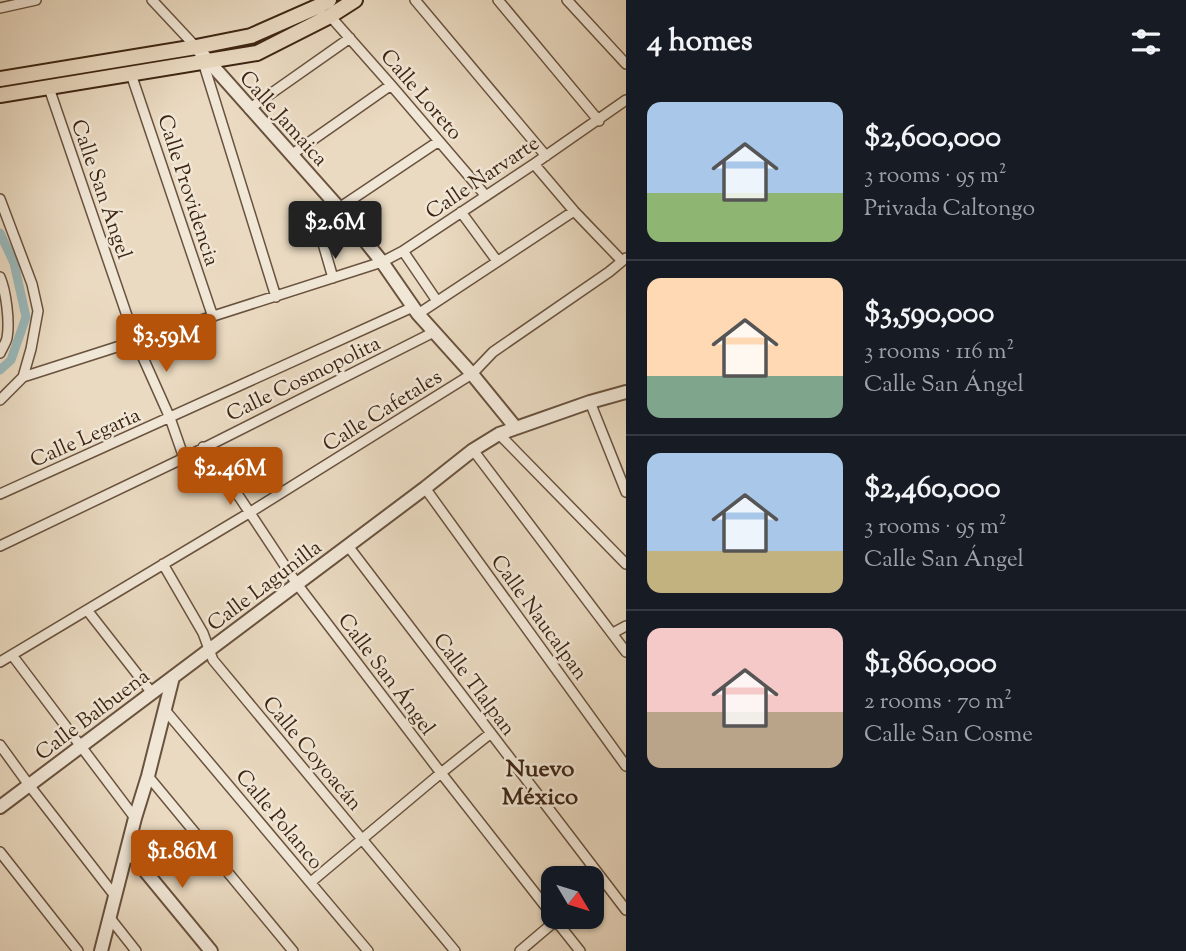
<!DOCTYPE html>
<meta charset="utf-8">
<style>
:root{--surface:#171b24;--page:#242831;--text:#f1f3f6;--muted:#9ea1a6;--line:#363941;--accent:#b45309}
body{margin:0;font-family:"Sorts Mill Goudy",serif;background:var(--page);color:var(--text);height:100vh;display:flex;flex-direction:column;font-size:26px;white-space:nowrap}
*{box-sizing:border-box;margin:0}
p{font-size:23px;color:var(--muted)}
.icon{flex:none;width:38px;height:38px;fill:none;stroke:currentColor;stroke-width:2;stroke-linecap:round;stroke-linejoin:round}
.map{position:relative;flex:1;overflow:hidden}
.side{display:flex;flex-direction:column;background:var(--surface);width:560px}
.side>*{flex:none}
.needle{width:46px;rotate:128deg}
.buttons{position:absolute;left:541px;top:866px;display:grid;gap:14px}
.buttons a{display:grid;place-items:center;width:63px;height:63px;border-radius:14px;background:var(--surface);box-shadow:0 2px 5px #0004;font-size:35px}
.price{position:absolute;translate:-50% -60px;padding:0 16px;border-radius:7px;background:var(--accent);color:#fff;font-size:23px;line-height:46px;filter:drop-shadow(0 2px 4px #0008)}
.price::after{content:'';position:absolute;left:50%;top:42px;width:21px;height:16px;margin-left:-10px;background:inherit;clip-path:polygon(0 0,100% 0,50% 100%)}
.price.current{background:#222;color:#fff}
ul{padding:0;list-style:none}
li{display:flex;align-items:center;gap:21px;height:175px;padding:0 21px}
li+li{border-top:2px solid var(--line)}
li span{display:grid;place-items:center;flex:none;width:196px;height:140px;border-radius:14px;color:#555}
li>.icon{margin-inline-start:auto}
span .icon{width:84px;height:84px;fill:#fffc;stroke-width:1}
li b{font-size:30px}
h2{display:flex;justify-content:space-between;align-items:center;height:84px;padding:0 21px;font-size:30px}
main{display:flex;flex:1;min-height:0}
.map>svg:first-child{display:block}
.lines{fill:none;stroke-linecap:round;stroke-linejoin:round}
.canal{stroke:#9ab9bb;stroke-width:9}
.minor-casing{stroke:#69523e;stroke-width:12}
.tertiary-casing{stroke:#69523e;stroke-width:16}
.primary-casing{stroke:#3e2512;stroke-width:18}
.minor{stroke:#f1e7d7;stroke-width:9}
.tertiary{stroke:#f1e7d7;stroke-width:12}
.primary{stroke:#eadac1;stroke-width:14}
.labels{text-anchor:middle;stroke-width:5;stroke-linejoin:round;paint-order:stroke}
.street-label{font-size:21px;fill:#3e2512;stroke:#f1e7d7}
.quarter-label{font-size:24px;font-weight:bold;fill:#3e2512;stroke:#f1e7d7}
</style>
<main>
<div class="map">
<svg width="626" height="951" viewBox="0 0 626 951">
<rect width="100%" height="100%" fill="#eadac1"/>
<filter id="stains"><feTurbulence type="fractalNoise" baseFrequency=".00286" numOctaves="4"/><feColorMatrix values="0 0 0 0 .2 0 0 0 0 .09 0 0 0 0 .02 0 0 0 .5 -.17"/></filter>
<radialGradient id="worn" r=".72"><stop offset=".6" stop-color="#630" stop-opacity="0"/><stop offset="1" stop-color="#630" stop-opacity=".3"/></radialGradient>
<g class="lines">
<path class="canal" d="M0 233 14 263 26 317 11 360 0 370"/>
<defs>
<path id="minor" d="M152 0 196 47
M415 0 546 156
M498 0 599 121
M567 0 626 64
M0 8 36 0
M330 16 391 85 486 196
M203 62 276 297
M131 74 213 317
M49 88 136 342 170 418 184 458
M249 109 350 38
M291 155 391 85
M534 164 574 211 622 261
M0 199 32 284 38 311 31 349 23 377
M339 208 439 141
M461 212 497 261
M315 216 333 278
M403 251 437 301
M0 277C6 291 10 322 7 338 6 343 2 348 0 353
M418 314 574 211
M0 400 23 377 382 262 403 251 534 164 626 100
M590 402 626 492
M499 434 626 564
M203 447 240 498 297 584 441 773 553 916
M473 450 626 652
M425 488 626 766
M0 494 413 307
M0 546 184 458 434 332
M348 546 626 910
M163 564 203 633 213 660 455 951
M87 610 152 693
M613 633 626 626
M12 655 135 818
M0 662 249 513 472 374 493 352 609 272 626 258
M165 710 368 951
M0 745 29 785 115 896
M148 776 293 951
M0 852 78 951
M311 882 441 773 491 733
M592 892 604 882
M553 917 580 951
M110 918 136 951
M520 951 560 917"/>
<path id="tertiary" d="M196 47 339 208 382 262 418 314 472 374 516 428
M0 807 425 488 473 450 499 434 590 402 626 392
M127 849 211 951
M101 951 135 818 148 776 173 677"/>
<path id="primary" d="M0 79 196 47 251 36 319 6 329 0
M0 95 257 53 330 16 355 0"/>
</defs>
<use href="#minor" class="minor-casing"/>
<use href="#tertiary" class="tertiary-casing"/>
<use href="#primary" class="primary-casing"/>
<use href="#minor" class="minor"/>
<use href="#tertiary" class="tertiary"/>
<use href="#primary" class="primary"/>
</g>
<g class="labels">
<g class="street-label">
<text transform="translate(422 94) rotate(49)" y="7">Calle Loreto</text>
<text transform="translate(284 118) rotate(48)" y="7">Calle Jamaica</text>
<text transform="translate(482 177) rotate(-34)" y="7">Calle Narvarte</text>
<text transform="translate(102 189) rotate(71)" y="7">Calle San Ángel</text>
<text transform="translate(189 190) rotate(72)" y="7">Calle Providencia</text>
<text transform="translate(303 378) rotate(-26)" y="7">Calle Cosmopolita</text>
<text transform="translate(382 410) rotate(-32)" y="7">Calle Cafetales</text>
<text transform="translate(85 437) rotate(-24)" y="7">Calle Legaria</text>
<text transform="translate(264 585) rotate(-37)" y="7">Calle Lagunilla</text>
<text transform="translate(540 617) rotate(54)" y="7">Calle Naucalpan</text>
<text transform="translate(387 674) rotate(53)" y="7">Calle San Ángel</text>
<text transform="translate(475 684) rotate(53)" y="7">Calle Tlalpan</text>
<text transform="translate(92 714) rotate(-37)" y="7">Calle Balbuena</text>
<text transform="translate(313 753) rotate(50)" y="7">Calle Coyoacán</text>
<text transform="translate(280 819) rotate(50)" y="7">Calle Polanco</text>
</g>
<g class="quarter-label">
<text x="540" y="776">Nuevo<tspan x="540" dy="28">México</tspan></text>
</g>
</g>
<rect width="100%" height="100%" filter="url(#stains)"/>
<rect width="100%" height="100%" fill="url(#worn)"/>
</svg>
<div class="buttons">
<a><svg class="needle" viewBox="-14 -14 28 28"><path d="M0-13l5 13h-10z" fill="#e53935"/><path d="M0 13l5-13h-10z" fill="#9ea1a6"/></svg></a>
</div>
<b class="price current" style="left:335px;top:261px">$2.6M</b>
<b class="price" style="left:166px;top:374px">$3.59M</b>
<b class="price" style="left:230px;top:507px">$2.46M</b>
<b class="price" style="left:182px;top:890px">$1.86M</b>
</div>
<section class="side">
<h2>4 homes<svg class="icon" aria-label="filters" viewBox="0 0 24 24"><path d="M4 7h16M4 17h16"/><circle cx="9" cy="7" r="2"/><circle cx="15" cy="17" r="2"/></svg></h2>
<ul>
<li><span style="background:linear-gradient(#a9c7e8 65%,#8fb573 0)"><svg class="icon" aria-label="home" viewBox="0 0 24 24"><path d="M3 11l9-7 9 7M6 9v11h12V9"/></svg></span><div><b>$2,600,000</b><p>3 rooms · 95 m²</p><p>Privada Caltongo</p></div></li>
<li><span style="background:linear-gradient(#ffd9b3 70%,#7fa58c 0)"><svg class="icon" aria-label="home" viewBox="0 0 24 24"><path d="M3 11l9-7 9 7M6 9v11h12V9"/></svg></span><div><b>$3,590,000</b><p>3 rooms · 116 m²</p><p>Calle San Ángel</p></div></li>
<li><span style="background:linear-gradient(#a9c7e8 70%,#c2b280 0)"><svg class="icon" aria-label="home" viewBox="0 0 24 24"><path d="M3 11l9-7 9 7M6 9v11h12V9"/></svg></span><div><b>$2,460,000</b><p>3 rooms · 95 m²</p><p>Calle San Ángel</p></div></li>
<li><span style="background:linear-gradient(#f6c9c9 60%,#b9a48a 0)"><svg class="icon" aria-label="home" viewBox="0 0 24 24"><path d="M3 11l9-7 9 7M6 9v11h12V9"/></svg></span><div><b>$1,860,000</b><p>2 rooms · 70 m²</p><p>Calle San Cosme</p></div></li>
</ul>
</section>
</main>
